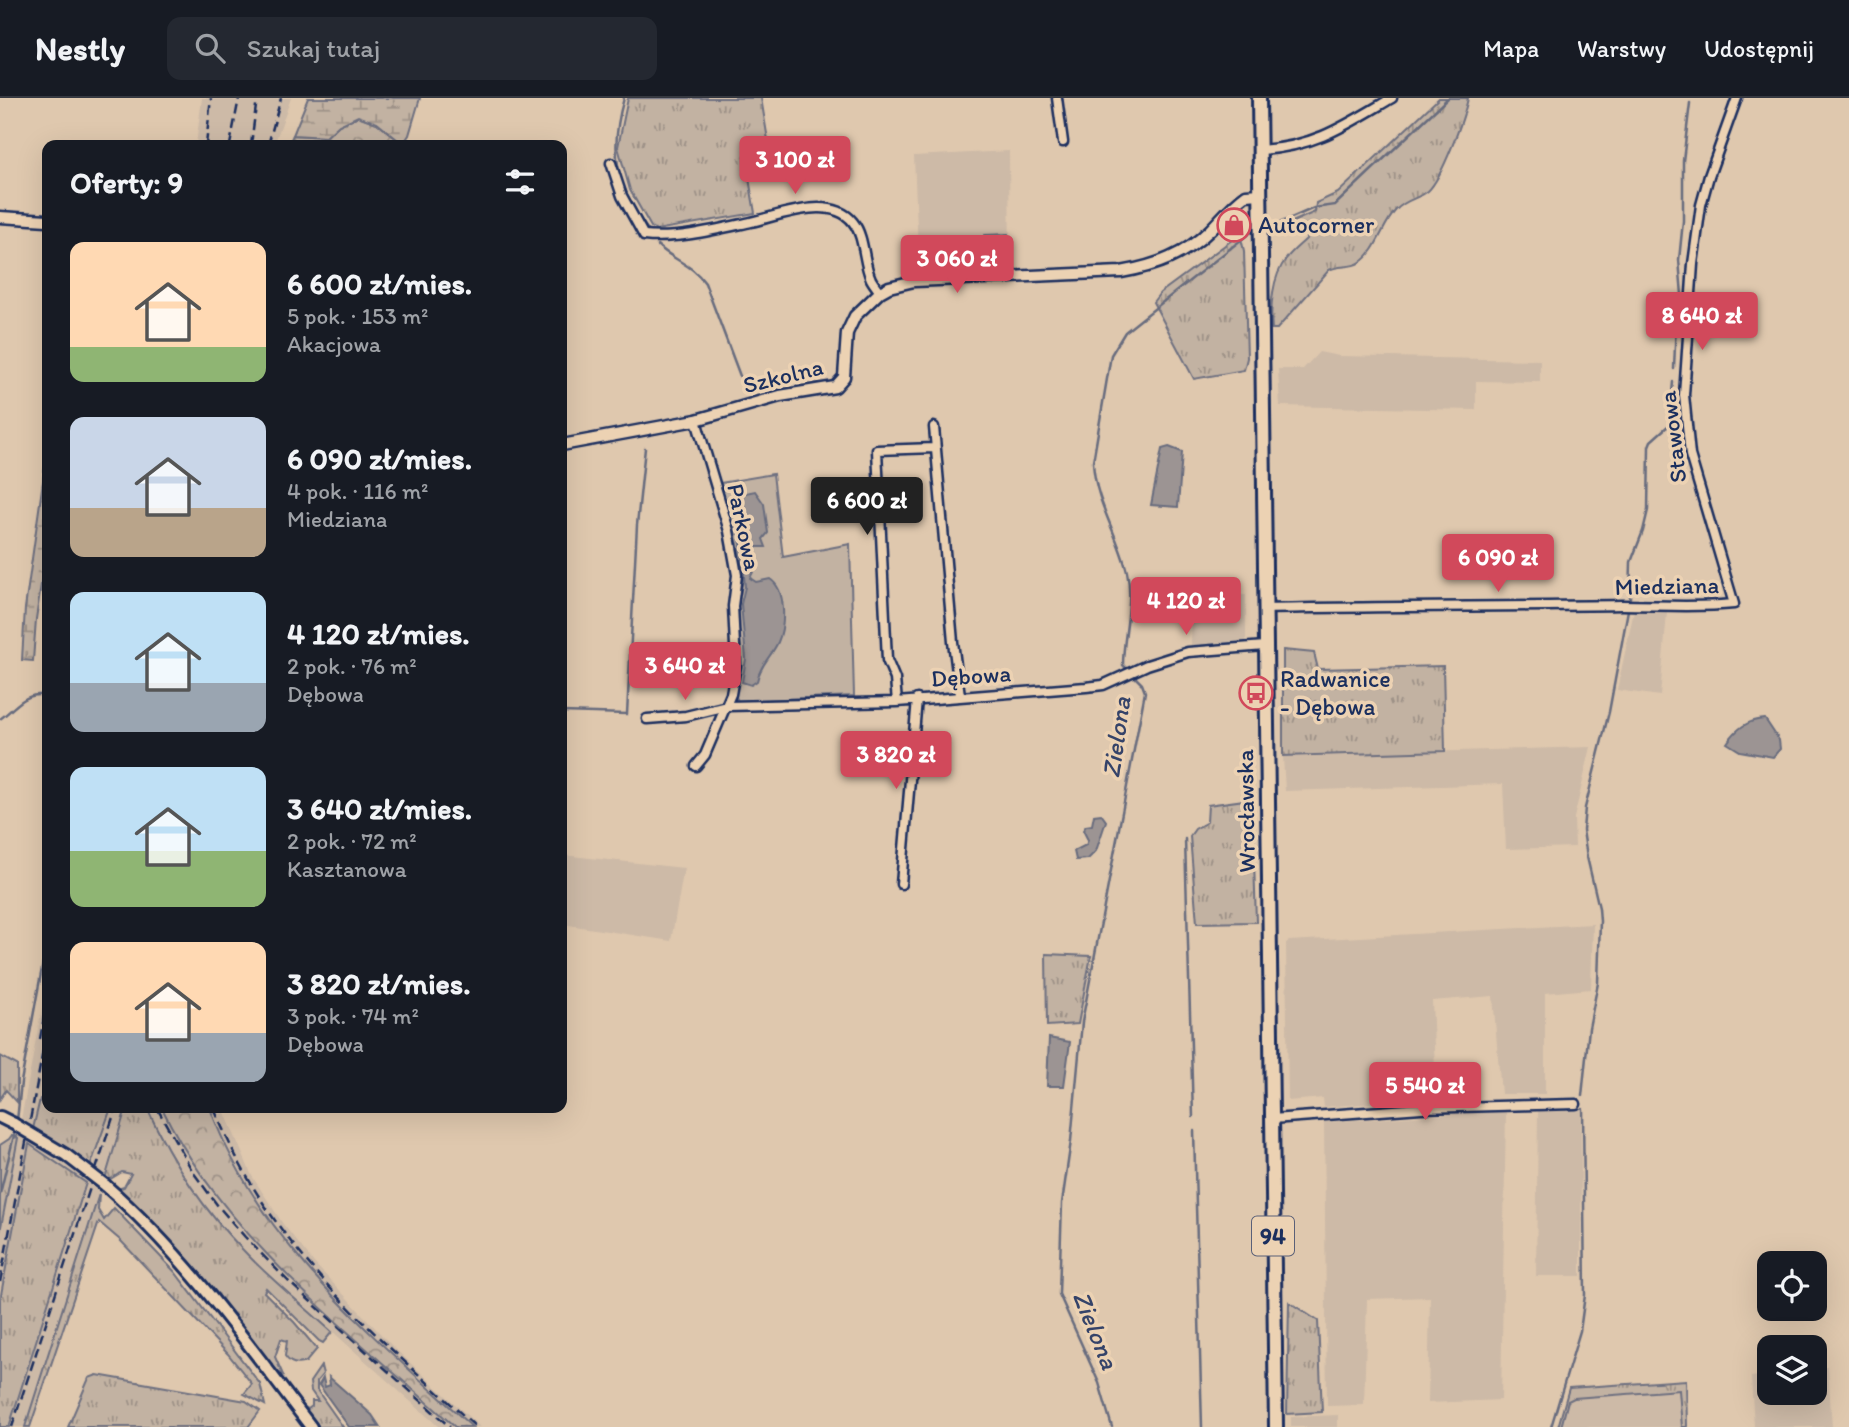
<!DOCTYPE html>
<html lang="pl">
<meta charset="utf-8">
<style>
:root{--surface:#171b24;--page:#242831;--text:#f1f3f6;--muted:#9ea1a6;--line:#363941;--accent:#d1495b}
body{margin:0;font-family:Itim,sans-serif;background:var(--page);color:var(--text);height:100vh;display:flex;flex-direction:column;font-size:26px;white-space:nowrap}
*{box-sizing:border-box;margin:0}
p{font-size:23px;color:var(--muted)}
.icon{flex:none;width:38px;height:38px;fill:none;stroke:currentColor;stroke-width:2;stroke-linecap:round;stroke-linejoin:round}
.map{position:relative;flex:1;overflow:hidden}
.drawer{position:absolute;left:42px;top:42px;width:525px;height:973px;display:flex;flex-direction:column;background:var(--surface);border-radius:14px;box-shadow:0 7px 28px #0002}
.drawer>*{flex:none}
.tools{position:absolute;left:1757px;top:1153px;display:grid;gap:14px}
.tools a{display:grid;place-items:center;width:70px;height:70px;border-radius:14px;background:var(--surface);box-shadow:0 7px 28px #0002;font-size:35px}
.price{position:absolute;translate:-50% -60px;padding:0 16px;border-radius:7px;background:var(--accent);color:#fff;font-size:23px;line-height:46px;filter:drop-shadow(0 2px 4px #0008)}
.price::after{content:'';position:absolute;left:50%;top:42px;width:21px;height:16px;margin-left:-10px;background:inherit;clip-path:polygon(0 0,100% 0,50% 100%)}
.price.active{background:#222;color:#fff}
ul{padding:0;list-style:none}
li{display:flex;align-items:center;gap:21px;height:175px;padding:0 28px}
li span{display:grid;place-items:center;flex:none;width:196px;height:140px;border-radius:14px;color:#555}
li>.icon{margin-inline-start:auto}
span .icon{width:84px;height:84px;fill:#fffc;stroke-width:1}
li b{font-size:30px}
h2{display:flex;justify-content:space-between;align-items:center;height:84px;padding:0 28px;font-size:30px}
header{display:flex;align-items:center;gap:42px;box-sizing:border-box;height:98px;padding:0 35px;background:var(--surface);border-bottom:2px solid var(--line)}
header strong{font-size:33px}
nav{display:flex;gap:38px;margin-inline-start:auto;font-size:24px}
.search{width:490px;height:63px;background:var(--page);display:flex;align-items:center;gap:18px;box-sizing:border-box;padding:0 24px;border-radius:14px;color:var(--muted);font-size:26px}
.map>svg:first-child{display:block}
.built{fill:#cdbaa7}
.grass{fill:url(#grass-tufts);stroke:#6e7080;stroke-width:2}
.forest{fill:url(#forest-crowns);stroke:#6e7080;stroke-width:2}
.wetland{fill:url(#wetland-marsh);stroke:#6e7080;stroke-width:2}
.green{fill:#c2b2a2;stroke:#6e7080;stroke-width:2}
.water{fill:#9c9493;stroke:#686c7e;stroke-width:2}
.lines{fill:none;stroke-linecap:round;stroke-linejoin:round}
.stream{stroke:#686c7e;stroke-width:2.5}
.minor-casing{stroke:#1b2f5e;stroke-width:13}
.tertiary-casing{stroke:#1b2f5e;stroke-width:15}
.secondary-casing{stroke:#1b2f5e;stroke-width:16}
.primary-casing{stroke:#1b2f5e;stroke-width:18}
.minor{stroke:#ecd2b3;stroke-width:8}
.tertiary{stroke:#ecd2b3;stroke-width:10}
.secondary{stroke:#ecd2b3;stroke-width:10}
.primary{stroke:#ecd2b3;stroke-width:12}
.rail{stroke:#1b2f5e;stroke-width:2.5;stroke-dasharray:10 5;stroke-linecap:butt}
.secondary-bridge-casing{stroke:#1b2f5e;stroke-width:16;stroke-linecap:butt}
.secondary-bridge{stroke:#ecd2b3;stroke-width:10}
.labels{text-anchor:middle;stroke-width:7;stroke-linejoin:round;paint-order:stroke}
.shield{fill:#ecd2b3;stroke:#5a6078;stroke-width:2}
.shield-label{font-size:23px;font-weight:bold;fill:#1b2f5e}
.poi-label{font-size:24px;fill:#1b2f5e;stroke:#ecd2b3;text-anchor:start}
.street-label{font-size:24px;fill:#1b2f5e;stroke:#ecd2b3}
.water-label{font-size:26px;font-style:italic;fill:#354369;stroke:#ecd2b3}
</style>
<header>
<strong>Nestly</strong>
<div class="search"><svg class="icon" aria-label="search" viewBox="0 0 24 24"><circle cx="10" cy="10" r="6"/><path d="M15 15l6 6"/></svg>Szukaj tutaj</div>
<nav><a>Mapa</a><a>Warstwy</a><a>Udostępnij</a></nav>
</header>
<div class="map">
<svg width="1849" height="1329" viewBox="0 0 1849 1329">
<defs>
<pattern id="grass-tufts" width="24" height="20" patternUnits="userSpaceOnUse" patternTransform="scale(1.75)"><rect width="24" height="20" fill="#c2b2a2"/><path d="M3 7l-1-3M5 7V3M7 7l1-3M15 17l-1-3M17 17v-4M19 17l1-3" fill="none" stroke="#9d9187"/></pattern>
<pattern id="forest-crowns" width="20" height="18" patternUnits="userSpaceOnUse" patternTransform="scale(1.75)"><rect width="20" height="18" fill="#c2b2a2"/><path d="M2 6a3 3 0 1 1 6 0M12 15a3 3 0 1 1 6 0" fill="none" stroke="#9d9187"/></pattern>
<pattern id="wetland-marsh" width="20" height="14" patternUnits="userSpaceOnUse" patternTransform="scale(1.75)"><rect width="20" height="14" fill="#c2b2a2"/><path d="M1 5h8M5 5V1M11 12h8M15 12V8" fill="none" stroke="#9d9187"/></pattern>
</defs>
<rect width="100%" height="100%" fill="#dfc8ae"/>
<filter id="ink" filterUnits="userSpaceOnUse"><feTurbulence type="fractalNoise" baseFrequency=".0143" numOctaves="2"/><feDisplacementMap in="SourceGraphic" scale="14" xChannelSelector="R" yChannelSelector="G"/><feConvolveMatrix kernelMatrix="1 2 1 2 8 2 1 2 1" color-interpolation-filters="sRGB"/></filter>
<g filter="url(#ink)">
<path class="built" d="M202 0H291L274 47H196Z
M1009 53 1010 173 919 176 914 58Z
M1319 254 1339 258 1540 262V284L1476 283V312L1280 308 1278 271H1303Z
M1192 497H1246V545L1191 549Z
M1634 513 1667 514 1660 598 1617 592Z
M1591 649 1574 720 1575 749 1506 751 1503 686 1285 693 1283 658Z
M562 757 684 770 671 843 562 826Z
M1593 826 1591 891 1545 895V996H1501L1493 898 1432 903 1435 971 1386 975 1388 1004 1324 1009 1323 1000 1288 1003 1286 845 1289 843Z
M47 883V1010H126L25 1329H0V1134Z
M147 1010H223L252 1078 283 1126 314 1165 393 1249 480 1329H439L245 1155 199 1101 157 1031Z
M1581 1010V1178H1536L1538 1012Z
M1506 1013 1501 1302 1428 1305 1430 1199 1367 1201 1364 1307 1327 1308 1324 1024Z
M1828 1269 1832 1329H1754L1751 1279 1769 1277V1295H1815V1271Z
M1686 1282 1687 1329H1558L1569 1290Z
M1338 1317V1329H1291V1319Z"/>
<path class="grass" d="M628 0H761L770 54 745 57 755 115 656 132 651 129 630 92 618 49Z
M1439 0H1468C1464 20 1442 80 1428 93 1418 101 1406 101 1396 112 1382 127 1377 154 1359 165 1351 170 1339 167 1329 172L1277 231H1272C1270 209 1272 179 1286 161 1292 153 1300 147 1306 141V131L1283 128 1315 114 1316 105 1338 95Z
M1240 136 1244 153 1247 260 1244 272 1194 281 1153 204 1160 195Z
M1283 552 1314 555 1318 571 1443 568 1445 653 1283 658Z
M1252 701 1256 824 1197 825 1190 738 1195 731 1207 724 1208 707Z
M1046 856 1091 858 1078 926 1047 928Z
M0 958 17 967V1004L6 992 0 1001Z
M40 1001 47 1002V1010H111L90 1069 33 1031Z
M126 1010H147C171 1062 203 1112 244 1153 271 1182 303 1207 332 1234L323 1245 319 1243 266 1190 264 1194 294 1224 317 1251 306 1264C298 1267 290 1266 285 1258L287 1243 281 1241 275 1259 283 1277 275 1272C227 1209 177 1145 117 1091L124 1089 131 1076 122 1074 107 1083 105 1081Z
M12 1037 18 1040 0 1134V1047L9 1041Z
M29 1046 86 1085 9 1329H0V1202Z
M99 1096 98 1112 104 1122 114 1110 175 1174 260 1286 265 1307 244 1296 252 1286 228 1256 120 1142 99 1124 30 1329H25Z
M1289 1204 1318 1223 1322 1314 1287 1316Z
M321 1268 323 1276 317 1283V1292L343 1329H319L303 1308 308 1311 312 1308V1303H318L311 1293 310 1284Z
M97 1277 246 1303 260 1313 248 1329H68L89 1280Z
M1686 1282 1687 1329H1682L1679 1292 1574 1300 1568 1303 1561 1329H1558L1569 1290Z"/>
<path class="forest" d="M358 18 377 25 404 47H288L293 37 326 39 339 27Z
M162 1010H210C259 1145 370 1235 472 1329H455C350 1234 224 1139 162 1010Z"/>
<path class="wetland" d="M308 0H420L409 37 403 46 377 25 358 18 339 27 326 39 293 37Z
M47 355V445L36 521 33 563 22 562 25 510Z"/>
<path class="green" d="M1008 136 1010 166 986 167 985 137Z
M773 376 783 459 850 446 854 598 738 603 735 597 741 551 737 511 743 482 738 446 720 385Z"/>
<path class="water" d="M1169 349 1182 354 1178 409 1151 407 1162 351Z
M755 393 764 406 768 435 763 441 766 449H755L749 455 748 459 751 463 754 472 750 480 756 484 770 481C787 492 785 528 778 544 771 559 760 567 757 583L751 587 742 584 746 561 741 506 745 489 741 446 731 398Z
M1765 621 1779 642 1780 651 1773 659 1740 653 1727 645C1736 631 1747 622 1765 621Z
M1101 716 1106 723 1096 753 1088 761 1076 762 1074 753 1086 747 1088 742 1083 732 1086 728 1092 727 1094 717Z
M1049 940 1070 944 1064 988H1047Z
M329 1279 372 1317 380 1329H349L319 1287 323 1280 325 1289 330 1287Z"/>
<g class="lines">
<path class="stream" d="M624 0C608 55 617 90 650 135
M1264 132 1314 110 1335 107 1448 0
M657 147C673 162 693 167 705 185L740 278
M1674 271 1676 223 1682 197 1679 162 1683 123V63L1690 5
M1630 500 1631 464 1643 433 1648 412 1649 348 1651 343 1669 327 1673 284
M562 614 627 616 637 427 645 350
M0 621C18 608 22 595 47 597
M1185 741 1193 1019
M1582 998 1589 930 1598 885 1600 823 1599 810 1587 759 1583 732 1585 710 1609 614 1628 512
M17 1023 21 984 47 843
M1194 1033 1202 1329
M0 1096 16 1029
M1112 1329 1099 1285 1059 1196 1062 1105 1071 1043 1082 924 1145 594 1142 586 1123 567C1123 537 1134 505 1127 474 1118 436 1095 404 1093 364L1111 257 1125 234 1251 134 1258 133
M1551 1329 1580 1233 1585 1197 1583 1011"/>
<defs>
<path id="minor" d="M1057 0 1063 44
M1260 52C1315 49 1346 27 1392 0
M611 65 622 98 644 138C676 142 719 131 751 124 779 118 830 96 853 124 865 139 863 164 871 181 873 185 877 190 880 194
M696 322 729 433 737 477 733 508 736 568 731 596 705 657 696 668
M934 329 953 544 960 597
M1264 511C1384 508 1503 509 1622 507 1659 507 1697 510 1734 506L1690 357 1684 297 1693 166 1701 107 1709 78 1737 0
M897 604 895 581 887 562 877 352 935 350
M647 621 686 618 727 608 897 604 1086 589 1103 587 1147 567 1188 554 1265 548
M901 786 917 601
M1272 1021 1421 1010 1576 1006"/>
<path id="tertiary" d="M0 119 47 122
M562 347 696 322 780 298 835 289 844 279 847 235 855 218 880 194 889 189 914 183 1121 174C1156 168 1185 157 1210 132 1222 120 1232 107 1246 97L1260 96"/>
<path id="secondary" d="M0 1019 14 1026
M105 1087C185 1157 247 1245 311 1329"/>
<path id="primary" d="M1259 0 1276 1329"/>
</defs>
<use href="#minor" class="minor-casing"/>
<use href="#tertiary" class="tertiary-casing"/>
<use href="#secondary" class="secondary-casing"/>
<use href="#primary" class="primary-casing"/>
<use href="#minor" class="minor"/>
<use href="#tertiary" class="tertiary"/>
<use href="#secondary" class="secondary"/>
<use href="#primary" class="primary"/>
<path class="rail" d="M206 47 211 0
M230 47 239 0
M251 47 257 0
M268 47 281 0
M40 941 47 903
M157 1010 193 1074 218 1108 245 1139 288 1183 450 1329
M214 1010C270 1151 368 1229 476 1329
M0 1184 47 931
M12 1329 116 1010"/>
<defs>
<path id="secondary-bridge" d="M14 1026 66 1057 105 1087"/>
</defs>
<use href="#secondary-bridge" class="secondary-bridge-casing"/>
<use href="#secondary-bridge" class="secondary-bridge"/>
</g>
</g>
<defs>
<symbol id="shop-ring" viewBox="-11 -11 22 22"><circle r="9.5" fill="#ecd2b3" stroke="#d1495b" stroke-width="1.5"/><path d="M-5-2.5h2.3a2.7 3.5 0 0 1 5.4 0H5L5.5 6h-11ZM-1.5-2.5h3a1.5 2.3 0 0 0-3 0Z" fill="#d1495b"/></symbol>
<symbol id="bus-ring" viewBox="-11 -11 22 22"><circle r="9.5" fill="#ecd2b3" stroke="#d1495b" stroke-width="1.5"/><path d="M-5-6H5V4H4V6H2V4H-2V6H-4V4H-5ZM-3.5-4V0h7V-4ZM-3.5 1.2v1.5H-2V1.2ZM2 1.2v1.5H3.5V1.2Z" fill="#d1495b"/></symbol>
</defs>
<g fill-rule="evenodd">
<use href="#shop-ring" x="1215" y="108" width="38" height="38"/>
<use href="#bus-ring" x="1237" y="576" width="38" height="38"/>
</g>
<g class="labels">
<rect class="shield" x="1252" y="1118.5" width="42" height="39" rx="5"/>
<g class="shield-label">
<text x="1273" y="1146">94</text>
</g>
<g class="poi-label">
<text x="1258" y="135">Autocorner</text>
<text x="1280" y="589">Radwanice<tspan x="1280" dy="28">- Dębowa</tspan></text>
</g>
<g class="street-label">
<text transform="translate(783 278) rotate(-14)" y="8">Szkolna</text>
<text transform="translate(1673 339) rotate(-97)" y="8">Stawowa</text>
<text transform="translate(744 429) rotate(78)" y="8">Parkowa</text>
<text transform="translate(1667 488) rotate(-1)" y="8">Miedziana</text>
<text transform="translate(971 578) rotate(-4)" y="8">Dębowa</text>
<text transform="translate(1246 713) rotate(-91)" y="8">Wrocławska</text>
</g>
<g class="water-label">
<text transform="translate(1116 639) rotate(-82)" y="9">Zielona</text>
<text transform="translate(1096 1232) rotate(68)" y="9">Zielona</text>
</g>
</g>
</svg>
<div class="tools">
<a><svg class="icon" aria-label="locate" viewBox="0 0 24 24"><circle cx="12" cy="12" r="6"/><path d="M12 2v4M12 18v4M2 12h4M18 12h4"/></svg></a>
<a><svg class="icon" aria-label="layers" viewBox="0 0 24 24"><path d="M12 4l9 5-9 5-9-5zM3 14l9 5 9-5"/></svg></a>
</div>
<b class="price" style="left:795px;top:98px">3 100 zł</b>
<b class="price" style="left:957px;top:197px">3 060 zł</b>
<b class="price" style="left:1702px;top:254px">8 640 zł</b>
<b class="price active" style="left:867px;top:439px">6 600 zł</b>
<b class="price" style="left:1498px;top:496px">6 090 zł</b>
<b class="price" style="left:1186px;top:539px">4 120 zł</b>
<b class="price" style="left:685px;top:604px">3 640 zł</b>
<b class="price" style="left:896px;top:693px">3 820 zł</b>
<b class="price" style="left:1425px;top:1024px">5 540 zł</b>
<section class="drawer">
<h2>Oferty: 9<svg class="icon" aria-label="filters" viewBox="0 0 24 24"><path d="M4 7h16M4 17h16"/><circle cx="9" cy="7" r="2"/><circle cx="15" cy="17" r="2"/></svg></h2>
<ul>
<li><span style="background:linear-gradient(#ffd9b3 75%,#8fb573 0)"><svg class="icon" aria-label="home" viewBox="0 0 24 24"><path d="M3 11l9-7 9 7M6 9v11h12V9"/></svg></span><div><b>6 600 zł/mies.</b><p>5 pok. · 153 m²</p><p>Akacjowa</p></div></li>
<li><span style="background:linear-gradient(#c9d6e8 65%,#b9a48a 0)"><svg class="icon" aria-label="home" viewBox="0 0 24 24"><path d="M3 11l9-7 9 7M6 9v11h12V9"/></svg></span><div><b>6 090 zł/mies.</b><p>4 pok. · 116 m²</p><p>Miedziana</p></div></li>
<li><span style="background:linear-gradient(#bfe0f5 65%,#9aa5b1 0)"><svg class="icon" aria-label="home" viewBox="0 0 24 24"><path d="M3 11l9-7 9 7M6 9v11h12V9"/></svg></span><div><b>4 120 zł/mies.</b><p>2 pok. · 76 m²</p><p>Dębowa</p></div></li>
<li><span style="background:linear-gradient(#bfe0f5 60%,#8fb573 0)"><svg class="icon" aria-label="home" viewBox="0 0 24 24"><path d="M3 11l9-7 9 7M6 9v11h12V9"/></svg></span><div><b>3 640 zł/mies.</b><p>2 pok. · 72 m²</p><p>Kasztanowa</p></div></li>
<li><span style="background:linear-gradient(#ffd9b3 65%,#9aa5b1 0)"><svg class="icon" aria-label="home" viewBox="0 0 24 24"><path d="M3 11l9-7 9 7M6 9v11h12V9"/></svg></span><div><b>3 820 zł/mies.</b><p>3 pok. · 74 m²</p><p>Dębowa</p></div></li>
</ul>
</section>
</div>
